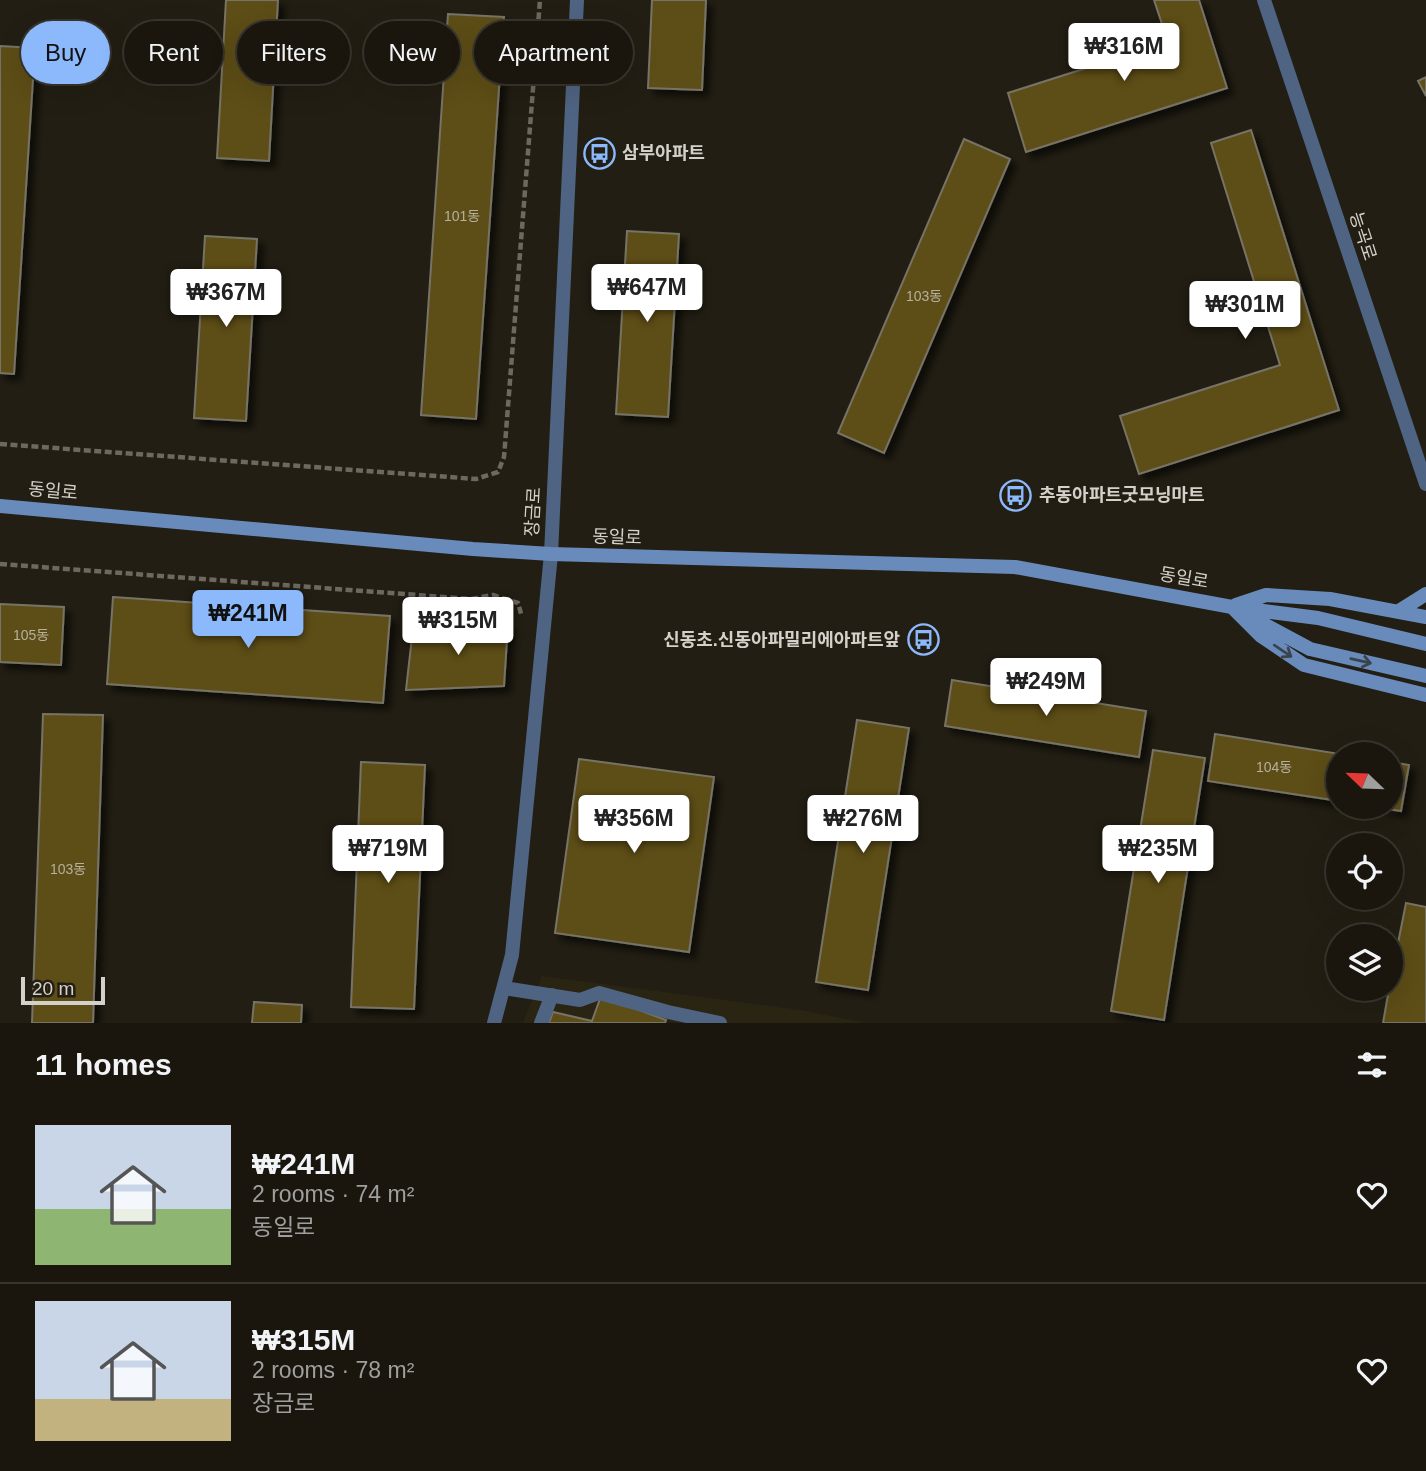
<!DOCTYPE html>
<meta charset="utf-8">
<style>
:root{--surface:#1a160e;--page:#27231c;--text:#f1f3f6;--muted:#9f9f9e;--line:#38352e;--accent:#8cb9fc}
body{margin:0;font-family:Helvetica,"Noto Sans KR",sans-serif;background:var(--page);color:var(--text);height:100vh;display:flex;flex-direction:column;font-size:26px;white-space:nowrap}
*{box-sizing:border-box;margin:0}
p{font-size:23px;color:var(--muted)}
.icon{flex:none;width:38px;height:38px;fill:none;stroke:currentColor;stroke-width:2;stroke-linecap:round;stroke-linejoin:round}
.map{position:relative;height:1023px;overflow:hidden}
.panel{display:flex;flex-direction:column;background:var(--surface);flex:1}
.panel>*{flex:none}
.banner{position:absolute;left:21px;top:21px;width:700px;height:63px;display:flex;gap:14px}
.needle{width:46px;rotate:293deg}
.fabs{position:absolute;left:1326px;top:742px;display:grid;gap:14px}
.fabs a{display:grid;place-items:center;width:77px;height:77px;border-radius:50%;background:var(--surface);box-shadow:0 7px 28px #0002,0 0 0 2px var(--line);font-size:35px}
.scale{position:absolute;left:21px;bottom:18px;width:84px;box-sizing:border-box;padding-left:7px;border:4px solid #d4d1ca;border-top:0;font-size:19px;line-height:24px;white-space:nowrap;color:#d4d1ca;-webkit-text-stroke:5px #221e13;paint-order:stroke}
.price{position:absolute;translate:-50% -60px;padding:0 16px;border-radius:7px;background:#fff;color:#222;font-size:23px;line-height:46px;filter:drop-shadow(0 2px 4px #0008)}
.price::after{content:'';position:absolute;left:50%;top:42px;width:21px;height:16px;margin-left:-10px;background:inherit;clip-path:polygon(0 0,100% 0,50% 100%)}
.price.active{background:var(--accent);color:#111}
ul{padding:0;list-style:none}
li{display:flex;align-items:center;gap:21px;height:175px;padding:0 35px}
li+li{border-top:2px solid var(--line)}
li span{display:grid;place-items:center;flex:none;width:196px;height:140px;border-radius:0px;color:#555}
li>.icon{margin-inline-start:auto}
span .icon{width:84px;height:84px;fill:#fffc;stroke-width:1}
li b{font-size:30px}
h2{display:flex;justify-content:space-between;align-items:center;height:84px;padding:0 35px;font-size:30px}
.chip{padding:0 24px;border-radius:32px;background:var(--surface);box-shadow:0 7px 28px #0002,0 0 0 2px var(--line);font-size:24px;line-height:63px}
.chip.active{background:var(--accent);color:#111}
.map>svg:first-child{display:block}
.built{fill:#2a2513}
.building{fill:#5d4d17;stroke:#777366;stroke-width:2;filter:url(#shadow)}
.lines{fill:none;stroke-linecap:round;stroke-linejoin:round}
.path{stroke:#6d6960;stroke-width:4.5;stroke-dasharray:7 3.5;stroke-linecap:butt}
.lane{stroke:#4f6483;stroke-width:14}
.street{stroke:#4f6483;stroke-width:14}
.secondary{stroke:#698bbc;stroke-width:14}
.oneway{stroke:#3b444e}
.labels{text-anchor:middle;stroke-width:5;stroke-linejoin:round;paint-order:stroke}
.number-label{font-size:14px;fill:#b6b09d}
.poi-label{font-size:18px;font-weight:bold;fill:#d4d1ca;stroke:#221e13;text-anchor:start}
.street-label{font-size:18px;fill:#d4d1ca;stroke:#221e13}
</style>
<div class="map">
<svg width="1426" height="1023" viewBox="0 0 1426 1023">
<defs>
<filter id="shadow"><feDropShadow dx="6" dy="6" stdDeviation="3.5" flood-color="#0009"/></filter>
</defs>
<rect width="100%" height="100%" fill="#221e13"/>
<path class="built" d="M542 976 800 1010 866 1023H523Z"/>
<path class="building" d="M226 0H278L269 161 217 158Z
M652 0H706L702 90 648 88Z
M1154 0H1199L1227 88 1026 152 1008 93 1168 42Z
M448 14 504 17 476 419 421 415Z
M0 46 35 48 14 374 0 373Z
M1426 77V96L1418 81Z
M1251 130 1339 410 1139 474 1120 416 1280 365 1211 143Z
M964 139 1010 159 884 453 838 433Z
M627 231 679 234 668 417 616 414Z
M205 236 257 239 246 421 194 418Z
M113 597 390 616 383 703 107 684Z
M0 604 64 607 61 665 0 662Z
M508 624 504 686 406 690 413 628Z
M952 680 1146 711 1139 757 945 726Z
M43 714 103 715 93 1023H32Z
M857 720 909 728 868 990 816 982Z
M1215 734 1340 754 1339 801 1208 781Z
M1153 750 1205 758 1164 1020 1111 1011Z
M579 759 714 777 689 952 555 933Z
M361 762 425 765 414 1009 351 1007Z
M1391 762 1409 765 1401 811 1374 807H1391Z
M1406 903 1426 907V1023H1383L1389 989H1391V978Z
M601 996 666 1020 665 1023H549L553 1012 592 1021Z
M254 1002 302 1005 301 1023H252Z"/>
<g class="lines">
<path class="path" d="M0 444 476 479 498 472 504 457 540 0
M0 564 471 599 493 595 518 603 522 617"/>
<path class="lane" d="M504 988 580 1000 599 993 668 1012 720 1023
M541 1023 552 995"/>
<path class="street" d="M1264 0 1426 484
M494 1023 512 955 551 554 577 0"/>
<path class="secondary" d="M0 506 473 549 551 554 1015 567 1232 607 1318 618 1426 644
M1236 605 1266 595 1330 599 1426 617
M1232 607 1261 636 1304 665 1426 695
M1399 611 1426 594
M1245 614 1310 649 1426 676"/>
</g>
<defs><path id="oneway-shaft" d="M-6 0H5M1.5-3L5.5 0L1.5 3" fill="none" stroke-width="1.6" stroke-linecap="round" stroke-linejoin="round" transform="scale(1.75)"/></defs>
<g class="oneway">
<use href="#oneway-shaft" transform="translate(1283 651) rotate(34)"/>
<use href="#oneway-shaft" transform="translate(1361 661) rotate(13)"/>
</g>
<defs>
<symbol id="bus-ring" viewBox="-11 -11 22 22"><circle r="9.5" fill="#221e13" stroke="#8cb9fc" stroke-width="1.5"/><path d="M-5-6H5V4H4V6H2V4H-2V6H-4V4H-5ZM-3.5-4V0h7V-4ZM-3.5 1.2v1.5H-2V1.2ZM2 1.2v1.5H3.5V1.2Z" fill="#8cb9fc"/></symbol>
</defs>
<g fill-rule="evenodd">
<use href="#bus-ring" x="582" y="136" width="35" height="35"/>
<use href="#bus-ring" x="998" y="478" width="35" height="35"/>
<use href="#bus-ring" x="906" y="622" width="35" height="35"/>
</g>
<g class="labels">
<g class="number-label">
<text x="462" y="221">101동</text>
<text x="924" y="301">103동</text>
<text x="31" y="640">105동</text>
<text x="1274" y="772">104동</text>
<text x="68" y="874">103동</text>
</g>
<g class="poi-label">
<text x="622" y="159">삼부아파트</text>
<text x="1039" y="501">추동아파트굿모닝마트</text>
<text x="900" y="646" text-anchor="end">신동초.신동아파밀리에아파트앞</text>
</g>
<g class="street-label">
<text transform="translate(1363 236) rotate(72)" y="6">능곡로</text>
<text transform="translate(53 491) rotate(5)" y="6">동일로</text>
<text transform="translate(533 512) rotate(-87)" y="6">장금로</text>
<text transform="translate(617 537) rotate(2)" y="6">동일로</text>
<text transform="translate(1184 578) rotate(10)" y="6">동일로</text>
</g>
</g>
</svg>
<div class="fabs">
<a><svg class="needle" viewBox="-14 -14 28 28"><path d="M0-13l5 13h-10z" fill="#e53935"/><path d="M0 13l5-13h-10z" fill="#9f9f9e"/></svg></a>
<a><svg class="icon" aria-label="locate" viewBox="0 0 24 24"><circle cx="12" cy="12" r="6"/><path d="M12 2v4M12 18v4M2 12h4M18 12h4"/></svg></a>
<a><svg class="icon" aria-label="layers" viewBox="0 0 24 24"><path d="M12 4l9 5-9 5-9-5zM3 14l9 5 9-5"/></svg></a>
</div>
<div class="scale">20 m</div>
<b class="price" style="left:1124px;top:83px">₩316M</b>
<b class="price" style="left:647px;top:324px">₩647M</b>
<b class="price" style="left:226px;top:329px">₩367M</b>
<b class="price" style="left:1245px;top:341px">₩301M</b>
<b class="price active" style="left:248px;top:650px">₩241M</b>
<b class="price" style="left:458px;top:657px">₩315M</b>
<b class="price" style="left:1046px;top:718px">₩249M</b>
<b class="price" style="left:634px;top:855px">₩356M</b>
<b class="price" style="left:863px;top:855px">₩276M</b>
<b class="price" style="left:388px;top:885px">₩719M</b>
<b class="price" style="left:1158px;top:885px">₩235M</b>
<div class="banner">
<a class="chip active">Buy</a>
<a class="chip">Rent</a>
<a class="chip">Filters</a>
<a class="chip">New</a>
<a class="chip">Apartment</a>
</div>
</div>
<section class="panel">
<h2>11 homes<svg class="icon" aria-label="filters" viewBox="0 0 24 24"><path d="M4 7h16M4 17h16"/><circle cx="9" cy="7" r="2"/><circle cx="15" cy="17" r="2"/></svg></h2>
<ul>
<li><span style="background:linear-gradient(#c9d6e8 60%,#8fb573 0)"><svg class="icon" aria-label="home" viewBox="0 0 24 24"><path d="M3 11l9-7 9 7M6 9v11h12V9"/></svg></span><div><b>₩241M</b><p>2 rooms · 74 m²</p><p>동일로</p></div><svg class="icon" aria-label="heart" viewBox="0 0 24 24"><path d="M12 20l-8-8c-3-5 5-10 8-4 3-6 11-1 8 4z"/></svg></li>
<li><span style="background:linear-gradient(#c9d6e8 70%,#c2b280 0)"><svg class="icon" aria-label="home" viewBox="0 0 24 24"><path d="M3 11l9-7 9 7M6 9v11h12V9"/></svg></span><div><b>₩315M</b><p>2 rooms · 78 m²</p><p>장금로</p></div><svg class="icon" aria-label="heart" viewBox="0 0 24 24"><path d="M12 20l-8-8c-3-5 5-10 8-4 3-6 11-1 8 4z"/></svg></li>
</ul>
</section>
